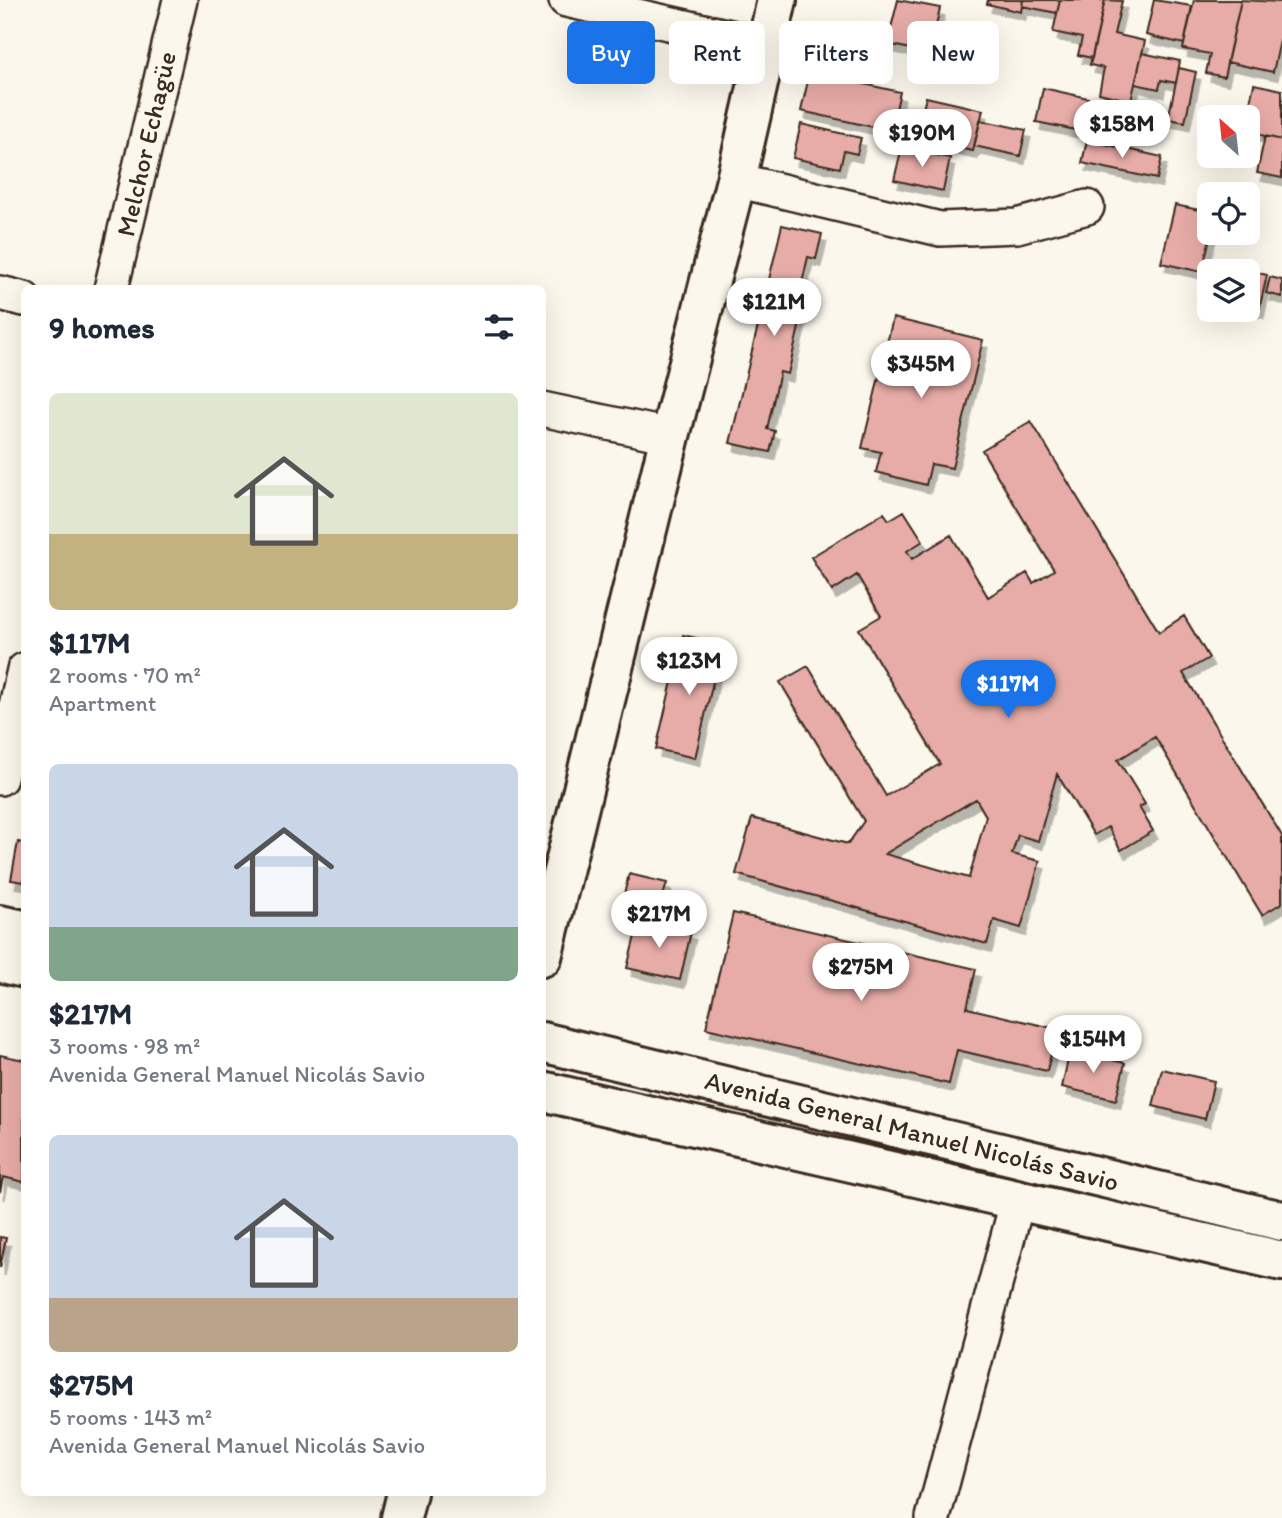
<!DOCTYPE html>
<meta charset="utf-8">
<style>
:root{--surface:#fff;--page:#f6f6f7;--text:#1f2937;--muted:#747a83;--accent:#1a73e8}
body{margin:0;font-family:Itim,sans-serif;background:var(--page);color:var(--text);height:100vh;display:flex;flex-direction:column;font-size:26px;white-space:nowrap}
*{box-sizing:border-box;margin:0}
p{font-size:23px;color:var(--muted)}
.icon{flex:none;width:38px;height:38px;fill:none;stroke:currentColor;stroke-width:2;stroke-linecap:round;stroke-linejoin:round}
.map{position:relative;flex:1;overflow:hidden}
.panel{position:absolute;left:21px;top:285px;width:525px;height:1211px;display:flex;flex-direction:column;background:var(--surface);border-radius:10px;box-shadow:0 7px 28px #0002}
.panel>*{flex:none}
.hud{position:absolute;left:567px;top:21px;width:609px;height:63px;display:flex;gap:14px}
.needle{width:46px;rotate:333deg}
.tools{position:absolute;left:1197px;top:105px;display:grid;gap:14px}
.tools a{display:grid;place-items:center;width:63px;height:63px;border-radius:10px;background:var(--surface);box-shadow:0 7px 28px #0002;font-size:35px}
.price{position:absolute;translate:-50% -60px;padding:0 16px;border-radius:24px;background:#fff;color:#222;font-size:23px;line-height:46px;filter:drop-shadow(0 2px 4px #0008)}
.price::after{content:'';position:absolute;left:50%;top:42px;width:21px;height:16px;margin-left:-10px;background:inherit;clip-path:polygon(0 0,100% 0,50% 100%)}
.price.current{background:var(--accent);color:#fff}
ul{padding:0;list-style:none}
li{display:grid;align-content:center;gap:14px;height:371px;padding:0 28px}
li span{display:grid;place-items:center;height:217px;border-radius:10px;color:#555}
li>.icon{margin-inline-start:auto}
span .icon{width:126px;height:126px;fill:#fffc;stroke-width:1}
li b{font-size:30px}
h2{display:flex;justify-content:space-between;align-items:center;height:84px;padding:0 28px;font-size:30px}
.pill{padding:0 24px;border-radius:10px;background:var(--surface);box-shadow:0 7px 28px #0002;font-size:24px;line-height:63px}
.pill.current{background:var(--accent);color:#fff}
.map>svg:first-child{display:block}
.building{fill:#e7aca7;stroke:#3b2a1e;stroke-width:2;fill-rule:evenodd;filter:url(#shadow)}
.lines{fill:none;stroke-linecap:round;stroke-linejoin:round}
.minor-casing{stroke:#3b2a1e;stroke-width:38}
.major-casing{stroke:#3b2a1e;stroke-width:44}
.minor{stroke:#fbf7ec;stroke-width:33}
.major{stroke:#fbf7ec;stroke-width:38}
.labels{text-anchor:middle;stroke-width:5;stroke-linejoin:round;paint-order:stroke}
.street-label{font-size:26px;fill:#3b2a1e;stroke:#fbf7ec}
</style>
<div class="map">
<svg width="1282" height="1518" viewBox="0 0 1282 1518">
<defs>
<filter id="shadow"><feDropShadow dx="4.5" dy="8" stdDeviation="0" flood-color="#0004"/></filter>
</defs>
<rect width="100%" height="100%" fill="#fbf7ec"/>
<filter id="ink" filterUnits="userSpaceOnUse"><feTurbulence type="fractalNoise" baseFrequency=".0143" numOctaves="2"/><feDisplacementMap in="SourceGraphic" scale="14" xChannelSelector="R" yChannelSelector="G"/><feConvolveMatrix kernelMatrix="1 2 1 2 8 2 1 2 1" color-interpolation-filters="sRGB"/></filter>
<g filter="url(#ink)">
<path class="building" d="M898 0 940 8 930 53 887 44Z
M988 0H1023L1021 12 987 4Z
M1023 0H1060L1057 13 1022 6Z
M1060 0H1105L1092 58 1078 55 1082 38 1053 32Z
M1105 0 1122 1 1114 34 1145 41 1131 101 1099 93 1104 68 1090 65Z
M1154 0 1192 6 1184 44 1146 35Z
M1194 0H1241L1224 77 1206 73 1210 54 1183 49Z
M1241 0 1282 2V32L1273 72 1227 62Z
M1142 53 1180 61 1176 83 1161 80 1159 89 1135 84Z
M1179 68 1196 72 1185 122 1168 119Z
M810 72 900 92 891 131 801 111Z
M1254 84 1282 90V140L1248 132 1247 117Z
M1043 88 1088 98 1081 131 1036 122Z
M926 97 983 110 973 151 916 139Z
M980 120 1026 130 1020 156 974 146Z
M801 124 861 138 857 154 844 151 840 168 793 158Z
M1265 136 1282 140V178L1257 173Z
M1087 140 1162 157 1157 179 1082 163Z
M902 147 950 158 943 191 894 180Z
M1175 205 1209 212 1211 233 1202 272 1161 263Z
M782 225 822 234 816 259 808 257 796 309 803 310 788 374 780 372 767 429 775 431 770 452 730 443Z
M1217 263 1267 275 1259 310 1248 308V271H1215Z
M1270 277 1282 280V297L1266 293Z
M893 318 983 340 952 468 931 464 926 485 876 472 881 452 862 448Z
M1031 421 1159 632 1184 616 1209 658 1183 673 1282 836V903L1262 915 1155 737 1118 760 1145 804 1139 807 1153 831 1121 850 1108 827 1094 835 1057 774 1038 841 1018 835 1012 854 1040 861 1021 928 994 920 987 944 736 874 752 818 848 844 864 821 780 682 808 666 886 796 940 764 859 629 881 616 857 575 832 591 811 557 884 513 889 520 904 511 923 541 907 551 912 559 951 535 988 597 1027 573 1033 583 1054 570 982 450ZM976 799 986 816 969 878 885 854Z
M683 635 722 644 695 758 656 749Z
M18 842 24 843V882L11 880Z
M629 874 667 883 663 896 678 900 671 928 619 915Z
M733 913 976 969 967 1008 1057 1029 1047 1071 957 1050 949 1084 706 1028Z
M639 920 691 932 680 980 627 968Z
M1070 1050 1125 1063 1116 1100 1062 1087Z
M0 1055 24 1060V1182L3 1177 0 1192Z
M1162 1069 1214 1081 1205 1119 1153 1106Z
M0 1237 6 1238 0 1268Z"/>
<g class="lines">
<defs>
<path id="minor" d="M566 0 766 45
M736 180 940 229 1017 226 1087 207
M111 289 180 0
M0 293 24 299
M542 409 670 436
M0 778 24 670
M933 1518 1018 1199"/>
<path id="major" d="M0 925 24 930
M542 957 670 436 736 180 777 0
M0 962 24 968
M542 1042 1282 1221
M542 1091 1282 1261
M401 1518 407 1493"/>
</defs>
<use href="#minor" class="minor-casing"/>
<use href="#major" class="major-casing"/>
<use href="#minor" class="minor"/>
<use href="#major" class="major"/>
</g>
</g>
<g class="labels">
<g class="street-label">
<text transform="translate(146 144) rotate(-77)" y="9">Melchor Echagüe</text>
<text transform="translate(912 1131) rotate(14)" y="9">Avenida General Manuel Nicolás Savio</text>
</g>
</g>
</svg>
<div class="tools">
<a><svg class="needle" viewBox="-14 -14 28 28"><path d="M0-13l5 13h-10z" fill="#e53935"/><path d="M0 13l5-13h-10z" fill="#747a83"/></svg></a>
<a><svg class="icon" aria-label="locate" viewBox="0 0 24 24"><circle cx="12" cy="12" r="6"/><path d="M12 2v4M12 18v4M2 12h4M18 12h4"/></svg></a>
<a><svg class="icon" aria-label="layers" viewBox="0 0 24 24"><path d="M12 4l9 5-9 5-9-5zM3 14l9 5 9-5"/></svg></a>
</div>
<b class="price" style="left:1122px;top:160px">$158M</b>
<b class="price" style="left:922px;top:169px">$190M</b>
<b class="price" style="left:774px;top:338px">$121M</b>
<b class="price" style="left:921px;top:400px">$345M</b>
<b class="price" style="left:689px;top:697px">$123M</b>
<b class="price current" style="left:1008px;top:720px">$117M</b>
<b class="price" style="left:659px;top:950px">$217M</b>
<b class="price" style="left:861px;top:1003px">$275M</b>
<b class="price" style="left:1093px;top:1075px">$154M</b>
<div class="hud">
<a class="pill current">Buy</a>
<a class="pill">Rent</a>
<a class="pill">Filters</a>
<a class="pill">New</a>
</div>
<section class="panel">
<h2>9 homes<svg class="icon" aria-label="filters" viewBox="0 0 24 24"><path d="M4 7h16M4 17h16"/><circle cx="9" cy="7" r="2"/><circle cx="15" cy="17" r="2"/></svg></h2>
<ul>
<li><span style="background:linear-gradient(#dfe7d0 65%,#c2b280 0)"><svg class="icon" aria-label="home" viewBox="0 0 24 24"><path d="M3 11l9-7 9 7M6 9v11h12V9"/></svg></span><div><b>$117M</b><p>2 rooms · 70 m²</p><p>Apartment</p></div></li>
<li><span style="background:linear-gradient(#c9d6e8 75%,#7fa58c 0)"><svg class="icon" aria-label="home" viewBox="0 0 24 24"><path d="M3 11l9-7 9 7M6 9v11h12V9"/></svg></span><div><b>$217M</b><p>3 rooms · 98 m²</p><p>Avenida General Manuel Nicolás Savio</p></div></li>
<li><span style="background:linear-gradient(#c9d6e8 75%,#b9a48a 0)"><svg class="icon" aria-label="home" viewBox="0 0 24 24"><path d="M3 11l9-7 9 7M6 9v11h12V9"/></svg></span><div><b>$275M</b><p>5 rooms · 143 m²</p><p>Avenida General Manuel Nicolás Savio</p></div></li>
</ul>
</section>
</div>
